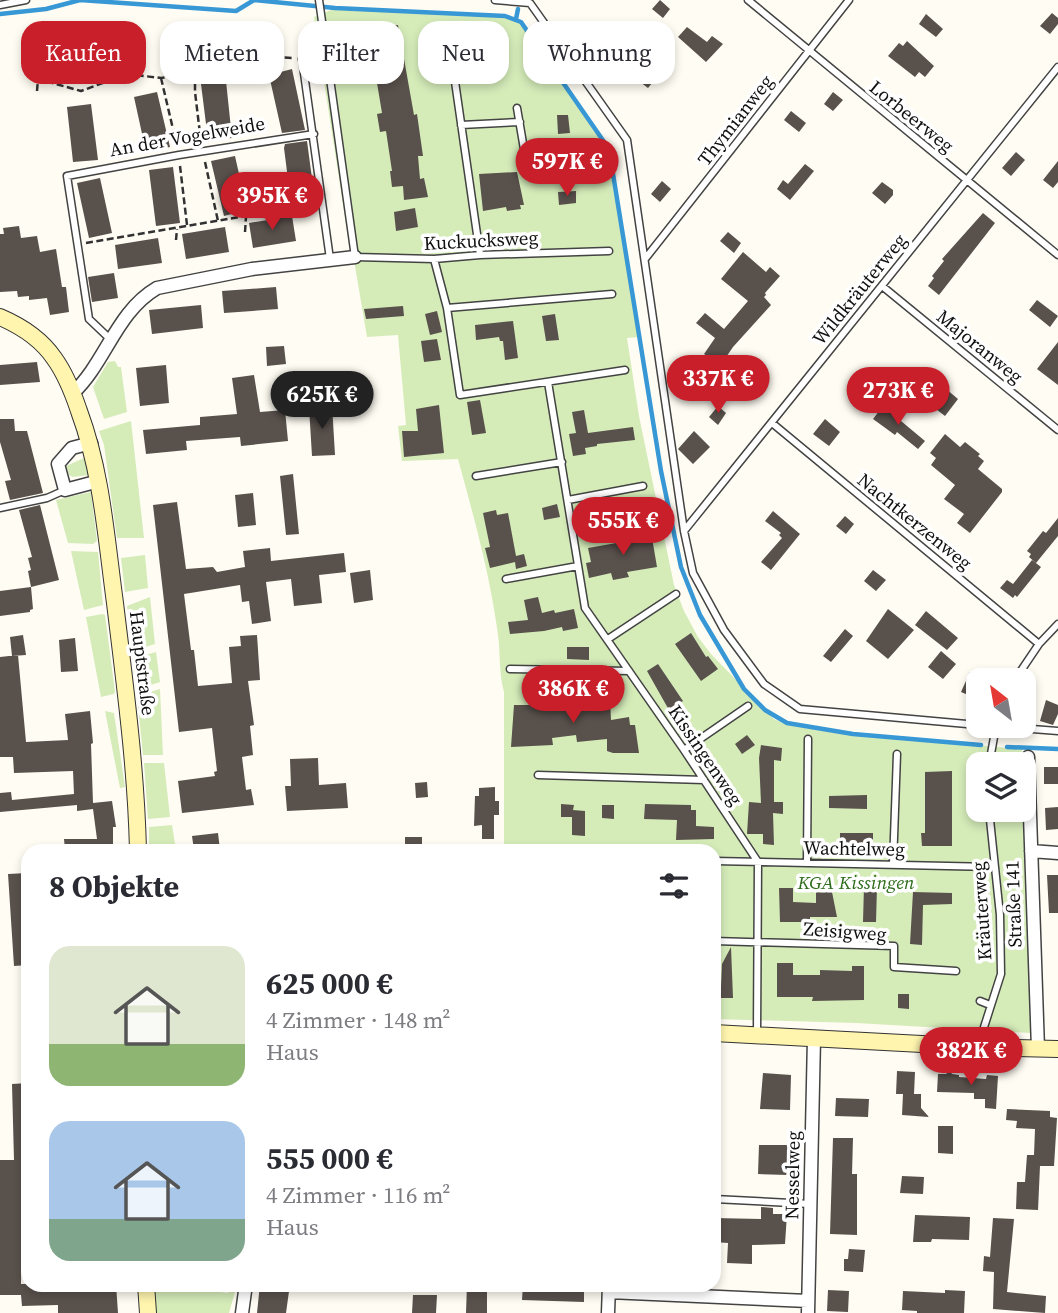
<!DOCTYPE html>
<html lang="de">
<meta charset="utf-8">
<style>
:root{--surface:#fff;--page:#f7f7f7;--text:#2b2b33;--muted:#7c7c81;--accent:#c91f2a}
body{margin:0;font-family:"Source Serif 4",serif;background:var(--page);color:var(--text);height:100vh;display:flex;flex-direction:column;font-size:26px;white-space:nowrap}
*{box-sizing:border-box;margin:0}
p{font-size:23px;color:var(--muted)}
.icon{flex:none;width:38px;height:38px;fill:none;stroke:currentColor;stroke-width:2;stroke-linecap:round;stroke-linejoin:round}
.map{position:relative;flex:1;overflow:hidden}
.details{position:absolute;left:21px;top:844px;width:700px;height:448px;display:flex;flex-direction:column;background:var(--surface);border-radius:21px;box-shadow:0 4px 10px #0003}
.details>*{flex:none}
.banner{position:absolute;left:21px;top:21px;width:700px;height:63px;display:flex;gap:14px}
.needle{width:46px;rotate:329deg}
.buttons{position:absolute;left:966px;top:668px;display:grid;gap:14px}
.buttons a{display:grid;place-items:center;width:70px;height:70px;border-radius:14px;background:var(--surface);box-shadow:0 4px 10px #0003;font-size:35px}
.price{position:absolute;translate:-50% -60px;padding:0 16px;border-radius:24px;background:var(--accent);color:#fff;font-size:23px;line-height:46px;filter:drop-shadow(0 2px 4px #0008)}
.price::after{content:'';position:absolute;left:50%;top:42px;width:21px;height:16px;margin-left:-10px;background:inherit;clip-path:polygon(0 0,100% 0,50% 100%)}
.price.current{background:#222;color:#fff}
ul{padding:0;list-style:none}
li{display:flex;align-items:center;gap:21px;height:175px;padding:0 28px}
li span{display:grid;place-items:center;flex:none;width:196px;height:140px;border-radius:21px;color:#555}
li>.icon{margin-inline-start:auto}
span .icon{width:84px;height:84px;fill:#fffc;stroke-width:1}
li b{font-size:30px}
h2{display:flex;justify-content:space-between;align-items:center;height:84px;padding:0 28px;font-size:30px}
.tag{padding:0 24px;border-radius:21px;background:var(--surface);box-shadow:0 4px 10px #0003;font-size:24px;line-height:63px}
.tag.current{background:var(--accent);color:#fff}
.map>svg:first-child{display:block}
.green{fill:#d5ecb9}
.lines{fill:none;stroke-linecap:round;stroke-linejoin:round}
.stream{stroke:#3798d5;stroke-width:4.5}
.building{fill:#59514c}
.lane-casing{stroke:#434343;stroke-width:9}
.street-casing{stroke:#434343;stroke-width:15}
.secondary-casing{stroke:#323232;stroke-width:18}
.path{stroke:#323232;stroke-width:2.5;stroke-dasharray:7 3.5;stroke-linecap:butt}
.lane{stroke:#fff;stroke-width:6}
.street{stroke:#fff;stroke-width:12}
.secondary{stroke:#fff5ae;stroke-width:16}
.labels{text-anchor:middle;stroke-width:7;stroke-linejoin:round;paint-order:stroke}
.street-label{font-size:19px;fill:#101010;stroke:#fff}
.park-label{font-size:19px;font-style:italic;fill:#2e6d1b;stroke:#fff}
</style>
<div class="map">
<svg width="1058" height="1313" viewBox="0 0 1058 1313">
<rect width="100%" height="100%" fill="#fffcf3"/>
<path class="green" d="M336 8 505 16 521 22 609 149 639 337 627 338 639 416 674 585 684 611 698 637 711 654 774 719 787 725 836 733 1022 749V765H978V810H1024V806L1031 1033 856 1023 714 1019V850H504V692C498 671 501 650 497 628 489 571 473 514 458 459L402 461 398 426 406 425 398 335 367 337 355 266 349 243 314 17Z
M70 21C81 26 84 40 82 51L60 67 38 72 32 69C28 44 45 26 70 21Z
M115 361 118 367H121L127 412 104 419 93 387 108 362Z
M131 421 144 538H117L104 445 99 431Z
M84 458 89 475 73 477 69 475 66 466Z
M91 492 97 541 93 544 68 543 56 500Z
M71 551 98 552 103 605 84 610Z
M145 555 148 588 125 592 121 558Z
M150 597 155 644 132 651 127 606Z
M102 614 105 615 115 692 114 694 101 697 86 617Z
M156 652 160 682 136 690 132 659Z
M160 689 163 755H143L137 696Z
M105 711 114 713 125 787 120 788Z
M144 763H164L170 817 148 819Z
M172 825 176 850H149V827Z
M155 1285 228 1293 231 1285H237L229 1313H155Z"/>
<g class="lines">
<path class="stream" d="M0 14 46 9 80 0 236 11 254 0 335 8 505 16 521 22 609 149 661 471 681 567 700 615 744 689 765 710 787 723 853 734 981 745
M516 19 518 9
M1007 747 1058 749"/>
</g>
<path class="building" d="M660 0 670 9 663 18 652 9Z
M1052 13 1058 18V24L1050 34 1040 26Z
M926 14 943 29 936 37 919 24Z
M398 25 414 115 417 114 423 156H418L420 179 424 178 428 197 404 200 403 186 392 187 390 171H392L386 131 380 132 377 114 382 113 368 29Z
M687 27 707 42 712 36 723 44 706 62 678 37Z
M495 34 508 35 507 66 491 68 490 61 463 65 461 54 494 50Z
M907 41 934 66 925 77 919 72 915 77 888 56 899 43 903 46Z
M663 53 671 60 648 88 640 82Z
M292 69 305 130 282 133 269 75Z
M226 81 232 138 208 140 201 84Z
M157 92 170 147 146 152 134 97Z
M833 92 843 100 833 111 824 104Z
M91 104 98 160 73 162 67 107Z
M791 111 806 123 799 132 784 120Z
M557 115H568L570 133 558 134Z
M307 141 315 201 291 203 284 148 285 144Z
M583 147 584 160 569 161V148Z
M1016 152 1025 160 1011 176 1002 168Z
M235 156 247 210 224 216 211 161Z
M1058 161V182L1053 188 1043 180Z
M805 164 814 171 790 200 777 189 783 180 788 184Z
M173 167 180 223 156 226 149 170Z
M517 172 524 205H520L521 209 507 211 506 207 483 211 479 174Z
M100 178 112 233 89 238 77 183Z
M662 181 671 189 660 202 651 194Z
M882 182 893 190V195L885 204 872 193Z
M576 191V203L559 205 558 192Z
M415 208 418 227 396 231 394 212Z
M983 213 995 223 939 295 928 286 934 278 932 276 944 261 942 259Z
M292 216 296 241 253 248 249 223Z
M19 226 21 238 37 236 40 252 56 249 62 287H66L69 312 50 315 47 298 29 300V296L18 297 17 291 0 292V234H4L3 228Z
M225 227 229 252 186 259 182 234Z
M728 232 741 243 734 253 720 241Z
M158 238 162 263 118 269 115 245Z
M743 252 766 272 770 267 780 276 765 293 766 295 764 297 771 305 733 347 720 366 725 370 707 394 695 383 707 369H701L710 358 704 354 715 338 696 323 705 313 724 329 748 301 721 279Z
M114 273 118 298 92 302 88 277Z
M276 287 278 309 224 313 222 291Z
M1037 300 1058 316 1050 327 1029 310Z
M201 305 203 328 152 334 149 310Z
M403 306 404 316 366 319 364 309Z
M437 311 442 332 430 335 425 314Z
M555 314 559 340 546 341 542 316Z
M513 321 518 358 505 360 503 341H500L499 337 476 340 475 325Z
M437 339 441 360 424 362 421 341Z
M1058 342V385L1037 369Z
M284 346 286 364 267 366 266 347Z
M37 362 40 382 0 385V365Z
M166 365 169 403 140 406 136 368Z
M254 375 260 412 285 410 288 441 241 446 240 437 186 441 187 450 146 454 143 430 200 425V417L237 414 232 378Z
M946 389 958 399 945 416 932 406Z
M480 400 486 433 472 435 467 402Z
M332 405 335 455 312 456 309 407Z
M439 405 444 453 404 457 402 431H418L416 409Z
M718 406 726 413 718 425 709 417Z
M883 406 925 441 918 449 897 432 895 435 873 419Z
M584 410 588 433 633 427 635 440 597 444V446L585 448 586 454 573 456 569 434 576 433 572 412Z
M0 419H14L15 431H27L43 493 10 500 5 481 11 480 0 442Z
M825 419 840 432 829 446 813 434Z
M694 431 710 447 693 464 678 449Z
M945 434 960 447 965 442 980 454 978 456 984 461 978 469 1002 489V492L970 533 957 523 964 514 944 499 955 485 931 465 936 458 930 453Z
M293 474 299 534 286 535 280 476Z
M253 493 256 525 238 527 235 495Z
M177 502 186 569 213 567 217 572 245 567 243 551 270 548 271 561 344 553 346 572 319 575 322 603 294 606 291 579 266 582 271 621 252 624 249 601 242 602 240 585 184 594 191 650H194L198 686 232 683 229 647 241 646 240 636 257 635 260 680 248 681 254 725 250 726 253 755 242 757 246 790 251 789 254 805 182 813 178 781 215 776 214 772 217 771 212 728 179 732 153 505Z
M557 504 560 517 544 520 542 508Z
M40 505 59 580 31 587 33 609 30 610V612L0 616V591L31 587 28 571 31 570 28 558 32 557 19 510Z
M496 510 497 515 508 513 516 556 524 554 527 566 516 569 515 562 490 568 485 548 490 547 483 513Z
M773 511 800 534 771 570 761 562 782 538 779 535 781 533 765 521Z
M845 516 854 524 846 534 836 526Z
M1058 518V536L1036 563 1029 557 1031 554 1027 551 1043 531 1046 533Z
M650 526 657 567 627 572 629 577 613 580 611 573 589 578 586 563 591 562 588 548 639 539 637 528Z
M1032 560 1041 567 1017 597 1015 595 1013 598 1000 588 1007 580 1013 584Z
M370 570 373 600 354 603 350 573Z
M873 570 886 580 876 591 864 581Z
M538 597 542 613 554 610 555 613 574 609 578 628 563 631 562 627 544 631 510 634 508 622 528 620 524 600Z
M888 609 914 630 888 659 866 641Z
M926 611 958 638 947 650 915 625Z
M845 629 853 636 831 662 823 656Z
M691 633 706 657 708 656 718 669 701 681 675 644Z
M23 635 26 655 12 656 10 637Z
M75 638 78 671 61 672 59 640Z
M567 647H589V660L567 659Z
M941 651 956 664 943 679 928 667Z
M18 655 26 742 68 740 65 714 90 711 93 743 91 744 93 803 112 801 116 827H113V850H65L64 839H97L93 809 77 811V805L0 812V793L11 792 12 800 74 794 73 771 14 773 13 757H0V657Z
M658 664 683 701 669 710 647 671Z
M970 672 982 678 978 681 973 697 961 692Z
M586 698V701L610 700 611 720 629 717 630 725H635L639 753H613L607 751V739L577 742 576 735 552 738 553 745 511 747 514 705H573V699Z
M1046 700 1058 705V714L1053 725 1040 721Z
M747 735 755 745 742 754 735 744Z
M761 745 782 748 781 761 774 760V802H783V814L773 813 774 845 763 844V834H747L749 802 761 803 759 758Z
M318 758 319 785 346 783 348 808 287 811 285 786H291L290 759Z
M1044 767H1058V784H1044Z
M952 771V846H922L921 833H925V772Z
M427 782 428 797 416 798 415 783Z
M495 787V801H499V815H494V839H482V825L474 826 475 796H479V788Z
M867 795V809L829 808V796Z
M561 804 574 805 573 810 585 811V836L572 835V817H561Z
M645 804 691 805V810H696V826L714 827V839L676 840 677 820 644 819Z
M602 805H614V819L602 818Z
M1058 807V829L1046 830 1045 808Z
M218 833 220 850H194L192 836Z
M840 833H873V843L840 844Z
M405 837H422V850H405Z
M28 873V965L14 966 8 874Z
M1047 875H1058V913H1049Z
M864 886 877 887 876 922H863Z
M779 888H793V902L816 903V891L832 892 837 917H810V922H780Z
M913 892 952 893V904L923 905 922 945 910 944Z
M731 947 733 998H715V987H721L722 964Z
M777 963H793V975H820V970L852 971V966H864V1000L812 1001 813 997H777Z
M898 994H909V1009L898 1008Z
M897 1071 915 1072 914 1094H921V1108L929 1117 902 1115 903 1094H896Z
M950 1071 952 1074 959 1075V1077L986 1079 987 1075 998 1076 996 1109 985 1108V1099H974V1093L937 1092 938 1074H946Z
M763 1073 791 1075 790 1110 760 1109Z
M28 1083V1185H22L21 1284H116L118 1313H58V1305L22 1306 21 1295H0V1160H14L12 1084Z
M836 1098 869 1099 868 1117 835 1116Z
M1007 1109 1050 1111V1117L1057 1118 1054 1166H1040L1038 1210 1016 1209 1017 1182H1025L1027 1155H1034L1035 1129 1016 1128 1017 1121 1006 1120Z
M938 1126H953V1154L938 1153Z
M833 1138H853L852 1174H857V1235L830 1234Z
M759 1145H789L788 1175 758 1174Z
M902 1176 924 1177 923 1194 900 1193Z
M761 1207 773 1208V1214H787L785 1244 752 1245V1264L727 1263 728 1243 714 1242V1218L761 1219Z
M915 1215 970 1217 969 1240 932 1239 931 1242H913Z
M993 1218 1014 1219 1007 1292 1046 1296 1045 1313 993 1309 994 1272 983 1271 984 1256 990 1257Z
M849 1249 865 1250 863 1272 844 1271V1259H848Z
M260 1284H290L286 1313H257Z
M467 1284H487V1313H466Z
M523 1284H584V1302L522 1300Z
M828 1290 849 1291 848 1312 827 1311Z
M945 1290 965 1291 964 1313H917V1311L902 1310 903 1291 945 1293Z
M413 1295H437L436 1313H412Z"/>
<g class="lines">
<defs>
<path id="lane" d="M319 0 355 257 434 259 480 255 609 251
M495 0 530 3 627 140 684 531 693 573 724 630 764 684 800 709 978 725
M748 0 1058 255
M0 5 26 0
M447 26 480 255
M302 59 330 259
M517 108 526 161
M461 125 520 122
M434 259 447 308 460 395 625 370
M645 259 849 0
M882 286 1058 430
M447 308 612 294
M110 339 89 319 67 176 179 155 314 134
M548 382 585 608 684 750 758 862 757 1034
M772 423 1039 644
M476 476 562 462
M568 500 643 486
M0 508 47 498 65 490
M684 531 1058 67
M506 579 578 566
M608 639 676 594
M510 669 629 671
M1014 681 1039 644 1058 624
M993 726 1058 731
M684 750 748 706
M989 765 996 726
M538 775 704 780
M714 861 994 867
M807 862 808 739
M893 865 897 754
M714 941 894 946V967L956 971
M980 1001 990 1005
M978 1046 1001 974 1000 915 989 810
M714 1199 810 1204"/>
<path id="street" d="M73 393C106 362 116 312 157 288L252 269 355 257
M91 443 72 448 58 464 65 490 99 481
M1028 757 1038 1049
M1031 851 1058 853
M609 1292 808 1301
M242 1313 246 1284
M608 1313 609 1285
M808 1313 814 1038"/>
<path id="secondary" d="M0 317C21 326 41 339 54 358 65 373 73 393 79 411 102 473 106 537 115 603 125 686 136 767 138 850
M714 1033 978 1047 1058 1049
M146 1284 148 1313"/>
</defs>
<use href="#lane" class="lane-casing"/>
<use href="#street" class="street-casing"/>
<use href="#secondary" class="secondary-casing"/>
<path class="path" d="M195 73V92L201 142
M161 78 177 146
M37 91 38 79 81 91 127 74 161 78 195 73 213 53 292 58
M205 162 218 221
M180 166 187 225
M245 232 246 217
M176 240 177 229
M86 243 311 205"/>
<use href="#lane" class="lane"/>
<use href="#street" class="street"/>
<use href="#secondary" class="secondary"/>
</g>
<g class="labels">
<g class="street-label">
<text transform="translate(912 116) rotate(39)" y="7">Lorbeerweg</text>
<text transform="translate(735 120) rotate(-52)" y="7">Thymianweg</text>
<text transform="translate(187 136) rotate(-10)" y="7">An der Vogelweide</text>
<text transform="translate(481 240) rotate(-3)" y="7">Kuckucksweg</text>
<text transform="translate(859 289) rotate(-51)" y="7">Wildkräuterweg</text>
<text transform="translate(980 346) rotate(39)" y="7">Majoranweg</text>
<text transform="translate(915 521) rotate(39)" y="7">Nachtkerzenweg</text>
<text transform="translate(143 663) rotate(83)" y="7">Hauptstraße</text>
<text transform="translate(706 755) rotate(56)" y="7">Kissingenweg</text>
<text transform="translate(854 848) rotate(1)" y="7">Wachtelweg</text>
<text transform="translate(1013 904) rotate(-92)" y="7">Straße 141</text>
<text transform="translate(981 911) rotate(-94)" y="7">Kräuterweg</text>
<text transform="translate(845 931) rotate(4)" y="7">Zeisigweg</text>
<text transform="translate(792 1175) rotate(-89)" y="7">Nesselweg</text>
</g>
<g class="park-label">
<text x="856" y="889">KGA Kissingen</text>
</g>
</g>
</svg>
<div class="buttons">
<a><svg class="needle" viewBox="-14 -14 28 28"><path d="M0-13l5 13h-10z" fill="#e53935"/><path d="M0 13l5-13h-10z" fill="#7c7c81"/></svg></a>
<a><svg class="icon" aria-label="layers" viewBox="0 0 24 24"><path d="M12 4l9 5-9 5-9-5zM3 14l9 5 9-5"/></svg></a>
</div>
<b class="price" style="left:567px;top:198px">597K €</b>
<b class="price" style="left:272px;top:232px">395K €</b>
<b class="price" style="left:718px;top:415px">337K €</b>
<b class="price" style="left:898px;top:427px">273K €</b>
<b class="price current" style="left:322px;top:431px">625K €</b>
<b class="price" style="left:623px;top:557px">555K €</b>
<b class="price" style="left:573px;top:725px">386K €</b>
<b class="price" style="left:971px;top:1087px">382K €</b>
<div class="banner">
<a class="tag current">Kaufen</a>
<a class="tag">Mieten</a>
<a class="tag">Filter</a>
<a class="tag">Neu</a>
<a class="tag">Wohnung</a>
</div>
<section class="details">
<h2>8 Objekte<svg class="icon" aria-label="filters" viewBox="0 0 24 24"><path d="M4 7h16M4 17h16"/><circle cx="9" cy="7" r="2"/><circle cx="15" cy="17" r="2"/></svg></h2>
<ul>
<li><span style="background:linear-gradient(#dfe7d0 70%,#8fb573 0)"><svg class="icon" aria-label="home" viewBox="0 0 24 24"><path d="M3 11l9-7 9 7M6 9v11h12V9"/></svg></span><div><b>625 000 €</b><p>4 Zimmer · 148 m²</p><p>Haus</p></div></li>
<li><span style="background:linear-gradient(#a9c7e8 70%,#7fa58c 0)"><svg class="icon" aria-label="home" viewBox="0 0 24 24"><path d="M3 11l9-7 9 7M6 9v11h12V9"/></svg></span><div><b>555 000 €</b><p>4 Zimmer · 116 m²</p><p>Haus</p></div></li>
</ul>
</section>
</div>
